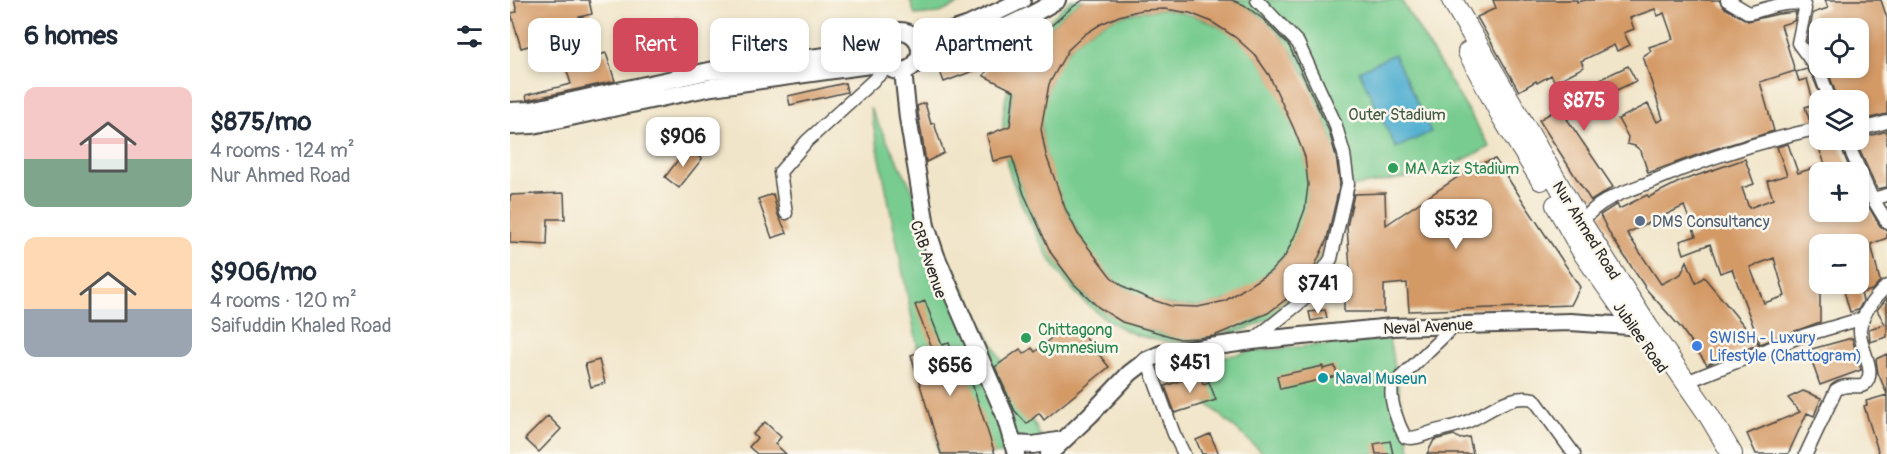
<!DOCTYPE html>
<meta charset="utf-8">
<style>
:root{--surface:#fff;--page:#f2f2f3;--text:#1f2937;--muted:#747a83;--accent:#d1495b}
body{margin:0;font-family:Pangolin,sans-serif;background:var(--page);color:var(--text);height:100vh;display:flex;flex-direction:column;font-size:22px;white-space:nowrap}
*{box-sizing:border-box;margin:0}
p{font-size:20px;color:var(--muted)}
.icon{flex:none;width:33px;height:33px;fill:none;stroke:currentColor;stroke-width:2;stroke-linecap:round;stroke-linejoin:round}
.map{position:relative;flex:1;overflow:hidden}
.details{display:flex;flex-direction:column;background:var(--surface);width:510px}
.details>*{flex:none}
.guide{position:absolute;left:18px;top:18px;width:570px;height:54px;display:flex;gap:12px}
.controls{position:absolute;left:1299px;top:18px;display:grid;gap:12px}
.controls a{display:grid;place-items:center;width:60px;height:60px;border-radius:12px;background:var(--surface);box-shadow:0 3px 9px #0003;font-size:30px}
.price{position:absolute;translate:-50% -51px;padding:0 14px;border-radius:12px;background:#fff;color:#222;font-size:20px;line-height:39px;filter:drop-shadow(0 2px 3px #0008)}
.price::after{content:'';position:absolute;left:50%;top:36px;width:18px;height:14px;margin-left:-9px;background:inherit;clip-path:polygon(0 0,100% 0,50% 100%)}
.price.selected{background:var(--accent);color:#fff}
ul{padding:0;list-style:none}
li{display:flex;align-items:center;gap:18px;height:150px;padding:0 24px}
li span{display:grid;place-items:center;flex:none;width:168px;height:120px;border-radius:12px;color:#555}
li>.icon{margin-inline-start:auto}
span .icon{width:72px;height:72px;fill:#fffc;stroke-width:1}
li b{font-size:26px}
h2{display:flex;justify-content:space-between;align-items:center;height:72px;padding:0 24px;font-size:26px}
.tag{padding:0 21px;border-radius:12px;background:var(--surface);box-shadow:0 3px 9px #0003;font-size:21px;line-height:54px}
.tag.selected{background:var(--accent);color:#fff}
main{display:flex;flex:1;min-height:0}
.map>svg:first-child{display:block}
.green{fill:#78cc90;stroke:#527c5e;stroke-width:1.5}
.water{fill:#53b0d1;stroke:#3f6e7e;stroke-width:1.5}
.building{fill:#d49a66;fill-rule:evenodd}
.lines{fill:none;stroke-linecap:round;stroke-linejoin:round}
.minor-casing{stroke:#494743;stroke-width:15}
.secondary-casing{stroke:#494743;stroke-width:20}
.primary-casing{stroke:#494743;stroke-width:22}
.minor{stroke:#fff;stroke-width:12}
.secondary{stroke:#fff;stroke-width:16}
.primary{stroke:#fff;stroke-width:20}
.leisure-dot{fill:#2e9e5b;stroke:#fbf7ec;stroke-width:2}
.service-dot{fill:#5c6f8a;stroke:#fbf7ec;stroke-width:2}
.shop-dot{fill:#3f7fe0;stroke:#fbf7ec;stroke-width:2}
.culture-dot{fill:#0f9aa8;stroke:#fbf7ec;stroke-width:2}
.labels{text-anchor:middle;stroke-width:5;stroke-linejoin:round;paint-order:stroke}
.park-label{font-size:16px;fill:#425b49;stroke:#fbf7ec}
.leisure-label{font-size:16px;fill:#27864d;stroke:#fbf7ec;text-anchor:start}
.service-label{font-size:16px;fill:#4e5e75;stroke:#fbf7ec;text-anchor:start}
.street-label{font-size:16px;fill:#2b2b2b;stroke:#fbf7ec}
.shop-label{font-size:16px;fill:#366cbe;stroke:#fbf7ec;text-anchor:start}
.culture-label{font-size:16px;fill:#0d838f;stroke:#fbf7ec;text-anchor:start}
</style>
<main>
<section class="details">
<h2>6 homes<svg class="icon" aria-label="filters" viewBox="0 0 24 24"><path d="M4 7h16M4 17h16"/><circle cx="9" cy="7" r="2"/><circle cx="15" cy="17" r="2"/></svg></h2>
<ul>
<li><span style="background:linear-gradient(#f6c9c9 60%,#7fa58c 0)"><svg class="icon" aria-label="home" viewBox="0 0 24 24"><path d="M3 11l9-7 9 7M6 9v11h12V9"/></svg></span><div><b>$875/mo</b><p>4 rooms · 124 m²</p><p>Nur Ahmed Road</p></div></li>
<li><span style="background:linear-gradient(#ffd9b3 60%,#9aa5b1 0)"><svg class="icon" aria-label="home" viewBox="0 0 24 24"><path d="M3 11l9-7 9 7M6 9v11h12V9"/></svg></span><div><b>$906/mo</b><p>4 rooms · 120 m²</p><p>Saifuddin Khaled Road</p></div></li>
</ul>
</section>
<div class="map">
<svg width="1377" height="454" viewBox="0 0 1377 454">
<rect width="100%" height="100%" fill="#fbf7ec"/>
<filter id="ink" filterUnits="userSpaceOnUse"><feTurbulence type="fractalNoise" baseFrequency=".0167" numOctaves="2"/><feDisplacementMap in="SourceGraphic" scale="12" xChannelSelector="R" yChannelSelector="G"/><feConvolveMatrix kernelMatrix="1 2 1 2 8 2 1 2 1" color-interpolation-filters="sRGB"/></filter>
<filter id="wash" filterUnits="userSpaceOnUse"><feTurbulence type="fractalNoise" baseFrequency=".008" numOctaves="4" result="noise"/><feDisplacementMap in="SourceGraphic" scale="24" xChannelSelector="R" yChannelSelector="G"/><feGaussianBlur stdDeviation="1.35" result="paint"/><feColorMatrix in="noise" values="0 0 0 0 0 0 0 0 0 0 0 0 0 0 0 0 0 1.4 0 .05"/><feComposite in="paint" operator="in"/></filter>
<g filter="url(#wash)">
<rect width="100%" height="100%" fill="#f1e5c9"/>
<path class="green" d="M400 0H457L430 13 405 15Z
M561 0H573C540 21 508 58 502 98 499 114 498 136 501 153 502 160 505 168 508 175 523 224 547 274 588 307 605 320 626 327 647 333 664 337 683 341 701 337 717 333 747 321 760 311 772 301 782 290 793 279 821 253 838 187 826 151 814 112 790 54 761 25 751 14 736 6 722 0H891L980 147 926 173 834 188C828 218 823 248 807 274 771 332 674 360 613 329 570 307 542 269 522 226 513 206 502 185 497 163 481 95 511 43 561 0Z
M655 9C689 15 722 28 745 55 760 72 769 94 778 114 783 128 791 142 795 156 806 201 786 255 749 280 738 288 726 297 714 301 676 313 628 304 600 276 577 253 562 225 550 195 542 175 533 153 532 130 531 121 533 109 535 99 549 38 596 12 655 9Z
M360 108 540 454H429Z
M879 339 901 454H754L657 368 744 351Z"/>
<path class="water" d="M168 17 178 35 142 56 131 38Z
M884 54 921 132 886 148 849 71Z"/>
<g id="blocks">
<path class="building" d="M4 0H79L82 14 69 17 80 58 96 53 105 81 17 100 16 95 61 84 52 55 47 56 42 36 21 41 22 45 11 48 1 13 7 12Z
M573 0H722L734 5 753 19 779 46 819 131 826 156 830 184 817 239 803 270 779 297 758 313 704 336 690 338 670 339 612 322 588 307 564 284 541 253 514 194 502 157 483 161 477 135 500 126 504 91 474 76 487 49 491 51 502 37 520 51 542 25 560 9ZM655 9 680 13 702 22 725 37 745 55 759 75 784 129 795 157 798 185 795 209 786 233 775 256 760 272 715 301 688 307 661 306 640 299 617 289 601 277 568 234 555 208 536 155 531 129 539 84 558 50 575 34 591 24 609 16 631 10Z
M983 0H1067V2L1076 0H1209L1213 7 1238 21 1268 14 1286 12 1284 21 1271 25 1285 71 1250 82 1264 131 1198 151 1138 173 1131 151 1125 146 1117 144 1118 137 1108 119 1138 104 1147 122 1153 119 1133 56 1141 51 1139 47 1163 39 1154 13 1148 16 1145 9 1120 18 1124 29 1114 33 1120 45 1107 51 1104 45 1071 61 1074 67 1045 82 1041 75 1027 83 1026 81 1009 91 967 17 986 8Z
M1315 0H1371L1377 18V114L1348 121V100H1328L1318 71 1329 68H1348V28H1310V58L1297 41 1303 13 1318 8Z
M466 53 471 68 434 82 428 66Z
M1118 66 1126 81 1090 98 1057 119 1103 187 1081 201 1029 120 1056 104 1054 101 1080 84Z
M1297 69 1303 77 1310 95V120L1300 122 1295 107 1304 104 1297 79 1289 81 1286 72Z
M335 83 337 92 280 105 278 96Z
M415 103 421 124 424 123 434 153 416 162 407 106Z
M1377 131V187L1367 189 1345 140Z
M1310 137V140H1328L1341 172H1310V212H1348V188L1370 226 1377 230V238L1361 244 1370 281 1362 290 1351 293 1353 301 1348 310 1340 312 1332 284H1348V244H1335L1333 238 1310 244V322L1250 344 1222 269 1210 273 1200 244 1174 254 1170 241 1186 236 1174 206 1117 233 1151 284 1171 274 1177 261 1186 283 1194 277 1249 344 1219 356 1218 354 1197 365 1171 328 1137 290 1101 236 1090 215 1107 204 1109 209 1137 195 1139 197 1171 181 1235 159 1244 184 1232 188 1239 208 1263 199 1257 181 1277 175 1267 147 1278 144 1288 173 1315 164 1305 138ZM1264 258 1275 296 1254 303 1240 267Z
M177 148 192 159 169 188 155 177Z
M985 159 1070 287 1061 305 899 311 897 283 874 285V312H834V296H842L837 227 844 194 875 193 876 225 966 165Z
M54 193 55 219H38L37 245 0 243V195Z
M263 194 268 215 277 233 262 238 248 199Z
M1377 298V337L1360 342 1359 329 1375 324 1367 310Z
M415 301 432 345 439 343 448 368 456 365 485 454H431L401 355 422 348 405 305Z
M815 310 817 318 801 321 799 312Z
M566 326 599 367 534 420 529 413 517 424 505 411 485 367 510 349 514 354 522 348 525 352 553 328 558 332Z
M1342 338 1351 370 1310 385 1298 350Z
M1377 354V394L1368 373 1366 359Z
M89 360 95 383 81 387 75 364Z
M813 366V369L825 366 827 376 770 389 767 376Z
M690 374 693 384 699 382 706 400 665 413 655 386Z
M1293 391 1311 398 1304 416 1297 413 1278 454H1246L1237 434 1290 412 1278 398Z
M1377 395V454H1369L1354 406 1357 405 1356 401Z
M38 416 51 429 29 452 15 439Z
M255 422 271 437 265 444 276 454H247L239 447 247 438 243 434Z
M700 434 709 454H692L686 440Z
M944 435 950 439 959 437 963 454H917L924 440Z
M880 441 883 454H866L864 444Z"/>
</g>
</g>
<g filter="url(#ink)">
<use href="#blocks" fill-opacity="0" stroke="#494743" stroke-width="1.5"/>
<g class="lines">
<defs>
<path id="minor" d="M1217 0 1239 13C1256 9 1277 0 1294 5L1295 9 1288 43 1310 73 1320 100
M1348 130 1377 122
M1336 140 1361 196 1377 222
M1363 199 1377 195
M276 213 270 172 297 141 378 67
M1072 222C1087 200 1114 192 1138 183 1194 159 1250 141 1310 128
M946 324 882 386C879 400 888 424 895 437 904 440 913 435 922 432 936 428 951 426 963 419 983 409 1000 394 1024 399L1064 454
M742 341 792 301 821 259 838 184 834 154 825 123 788 43 747 0
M637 360 664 434 674 454
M1176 382 1289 337 1354 318
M1296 454 1326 390C1338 381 1350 391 1356 383 1367 370 1348 344 1350 329 1353 312 1365 297 1377 286"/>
<path id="secondary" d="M370 51a20 20 0 1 1 40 0a20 20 0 1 1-40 0Z
M408 42 459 25 512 0
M409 59C456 43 504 27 547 0
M393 71 398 118 416 226 426 256 494 413 506 454
M0 111 21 110 199 71 370 49
M0 126 23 125 202 87 374 63
M503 444 523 445 553 440
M539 454 580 415 620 373 637 360 651 354 742 341 882 327 1060 322 1134 327"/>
<path id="primary" d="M942 0 1061 206 1138 327 1198 414 1222 454
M958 52 992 117 1031 180
M1046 205 1073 253 1121 321"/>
</defs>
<use href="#minor" class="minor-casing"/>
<use href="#secondary" class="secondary-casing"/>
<use href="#primary" class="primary-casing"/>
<use href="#minor" class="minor"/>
<use href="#secondary" class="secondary"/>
<use href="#primary" class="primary"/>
</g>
</g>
<g class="leisure-dot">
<circle cx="883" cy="168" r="6"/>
<circle cx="516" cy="338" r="6"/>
</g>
<circle class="service-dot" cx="1130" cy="221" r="6"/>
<circle class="shop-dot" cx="1187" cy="346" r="6"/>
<circle class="culture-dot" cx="813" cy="378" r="6"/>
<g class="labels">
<g class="park-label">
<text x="887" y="120">Outer Stadium</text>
</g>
<g class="leisure-label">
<text x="895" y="174">MA Aziz Stadium</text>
<text x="528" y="335">Chittagong<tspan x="528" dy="18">Gymnesium</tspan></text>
</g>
<g class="service-label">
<text x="1142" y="227">DMS Consultancy</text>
</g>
<g class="street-label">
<text transform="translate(1077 230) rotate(58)" y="6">Nur Ahmed Road</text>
<text transform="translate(419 259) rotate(71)" y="6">CRB Avenue</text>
<text transform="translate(918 326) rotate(-3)" y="6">Neval Avenue</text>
<text transform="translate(1131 337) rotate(55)" y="6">Jubilee Road</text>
</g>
<g class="shop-label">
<text x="1199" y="343">SWISH - Luxury<tspan x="1199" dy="18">Lifestyle (Chattogram)</tspan></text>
</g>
<g class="culture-label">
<text x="825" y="384">Naval Museun</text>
</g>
</g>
</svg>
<div class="controls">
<a><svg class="icon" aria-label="locate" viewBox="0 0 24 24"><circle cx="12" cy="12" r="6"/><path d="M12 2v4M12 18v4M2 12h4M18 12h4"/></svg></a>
<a><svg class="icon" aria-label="layers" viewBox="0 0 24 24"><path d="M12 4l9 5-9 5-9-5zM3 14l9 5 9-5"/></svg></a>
<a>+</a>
<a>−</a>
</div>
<b class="price selected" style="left:1074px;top:132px">$875</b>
<b class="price" style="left:173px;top:168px">$906</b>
<b class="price" style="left:946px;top:250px">$532</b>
<b class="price" style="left:808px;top:315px">$741</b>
<b class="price" style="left:680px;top:394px">$451</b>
<b class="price" style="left:440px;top:397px">$656</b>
<div class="guide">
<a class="tag">Buy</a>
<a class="tag selected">Rent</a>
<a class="tag">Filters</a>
<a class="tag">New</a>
<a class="tag">Apartment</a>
</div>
</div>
</main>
